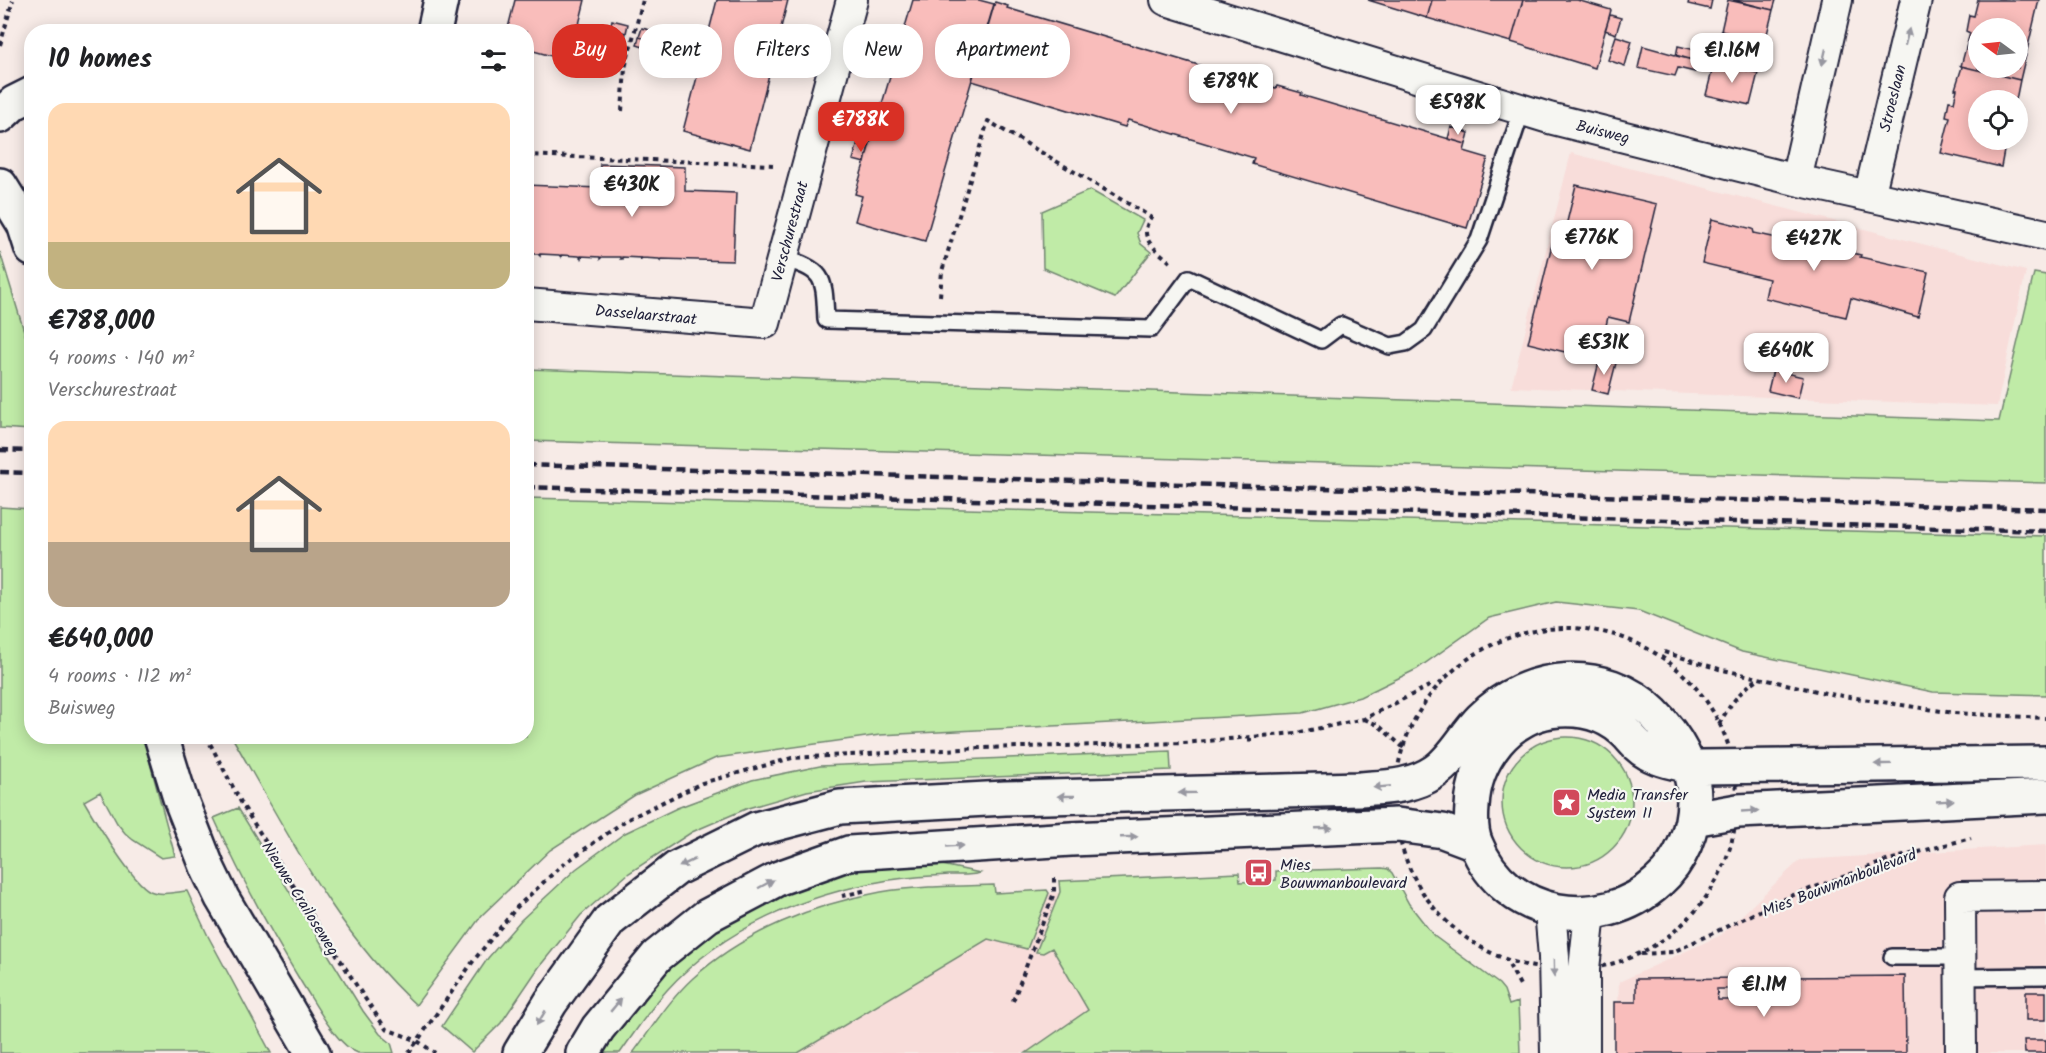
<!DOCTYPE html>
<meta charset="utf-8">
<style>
:root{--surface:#fff;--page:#f6f6f6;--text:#202124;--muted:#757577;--accent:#d93025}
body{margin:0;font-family:Kalam,sans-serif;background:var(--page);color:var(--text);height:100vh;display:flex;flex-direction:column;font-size:22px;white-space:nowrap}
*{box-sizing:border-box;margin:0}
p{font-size:20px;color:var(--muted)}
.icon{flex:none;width:33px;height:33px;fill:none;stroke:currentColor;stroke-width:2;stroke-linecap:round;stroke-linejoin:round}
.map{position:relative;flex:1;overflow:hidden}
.drawer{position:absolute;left:24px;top:24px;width:510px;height:720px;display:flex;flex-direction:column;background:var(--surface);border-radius:24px;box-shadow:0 3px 15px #0003}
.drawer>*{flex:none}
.hud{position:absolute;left:552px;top:24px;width:570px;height:54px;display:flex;gap:12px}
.needle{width:39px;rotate:285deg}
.fabs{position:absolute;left:1968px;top:18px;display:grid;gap:12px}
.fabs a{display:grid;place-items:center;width:60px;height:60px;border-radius:50%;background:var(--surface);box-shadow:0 3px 15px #0003;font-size:30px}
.price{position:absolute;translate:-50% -51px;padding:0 14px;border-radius:12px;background:#fff;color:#222;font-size:20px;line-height:39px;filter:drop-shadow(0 2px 3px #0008)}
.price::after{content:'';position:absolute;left:50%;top:36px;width:18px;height:14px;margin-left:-9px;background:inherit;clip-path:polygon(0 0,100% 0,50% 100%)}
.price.selected{background:var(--accent);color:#fff}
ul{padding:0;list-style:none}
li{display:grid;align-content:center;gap:12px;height:318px;padding:0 24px}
li span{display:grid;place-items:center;height:186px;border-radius:18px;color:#555}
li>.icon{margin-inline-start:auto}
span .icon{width:108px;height:108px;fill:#fffc;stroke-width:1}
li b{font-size:26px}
h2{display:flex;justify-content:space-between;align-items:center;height:72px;padding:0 24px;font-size:26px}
.tag{padding:0 21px;border-radius:24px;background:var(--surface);box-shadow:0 3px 15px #0003;font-size:21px;line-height:54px}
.tag.selected{background:var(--accent);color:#fff}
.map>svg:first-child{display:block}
.built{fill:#f8ddda}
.green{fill:#c0eba7;stroke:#718671;stroke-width:1.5}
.building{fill:#f9bdbb;stroke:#22223b;stroke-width:1.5;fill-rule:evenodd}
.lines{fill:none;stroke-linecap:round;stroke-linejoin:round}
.lane-casing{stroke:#22223b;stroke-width:20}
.street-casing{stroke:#22223b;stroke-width:34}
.secondary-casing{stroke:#22223b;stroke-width:38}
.primary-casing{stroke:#22223b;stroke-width:38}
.path{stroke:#22223b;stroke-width:4;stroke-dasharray:4.5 4.5;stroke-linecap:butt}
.lane{stroke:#f6f6f2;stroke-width:15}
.street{stroke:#f6f6f2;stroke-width:30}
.secondary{stroke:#f6f6f2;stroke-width:33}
.primary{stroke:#f6f6f2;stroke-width:33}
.rail{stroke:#22223b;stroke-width:4.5;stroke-dasharray:9 4.5;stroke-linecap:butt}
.oneway{fill:#9797a0}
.labels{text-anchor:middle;stroke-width:4.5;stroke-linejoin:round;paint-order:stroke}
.street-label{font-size:16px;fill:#22223b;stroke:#f6f6f2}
.poi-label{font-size:16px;fill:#22223b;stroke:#f6f6f2;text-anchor:start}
</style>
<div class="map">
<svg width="2046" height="1053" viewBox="0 0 2046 1053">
<rect width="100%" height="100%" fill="#f7ebe7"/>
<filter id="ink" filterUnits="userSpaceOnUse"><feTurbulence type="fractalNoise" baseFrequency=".0167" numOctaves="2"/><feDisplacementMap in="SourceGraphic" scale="12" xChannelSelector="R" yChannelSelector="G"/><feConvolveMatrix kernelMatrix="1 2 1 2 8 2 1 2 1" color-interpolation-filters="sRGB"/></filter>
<g filter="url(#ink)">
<path class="built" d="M1571 153 2026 271 1997 406 1511 387Z
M2046 845V1053H1616L1619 982 1721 935 1800 860Z
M1394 877 1458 1053H647L1049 893Z"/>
<path class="green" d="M1090 190 1143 220 1137 233 1141 244 1151 252 1115 298 1043 268 1042 211Z
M0 252 31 354V430L0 428Z
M2034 273 2046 275V483L527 441V369L1999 421Z
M527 498 2046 536V695L1933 692 1742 652 1639 611 1556 602 1489 618 1417 669 1360 697 1303 713 880 735 716 758 635 795 550 850 482 915 416 1005C336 932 286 830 232 737L526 736Z
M0 507 31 509 32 736 143 737 175 856 161 858 133 840 125 833 117 823 100 792 84 801C95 820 132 882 150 891 161 896 176 892 187 891L208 936 271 1053H0Z
M1502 802a65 65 0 1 1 130 0a65 65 0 1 1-130 0Z
M1170 751 1171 770 866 782 807 791 748 808 692 832 629 873 581 915 539 967 501 1023 472 1052 442 1026 488 958 521 920 576 869 625 833 677 808 752 780 820 766Z
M238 808 363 1011 380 1034 391 1043 394 1053C384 1053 368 1053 358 1053 336 1045 315 1003 303 985 270 931 240 876 214 818Z
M923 861 980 873C971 876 959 875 948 875 929 876 908 877 889 880 807 894 724 927 667 990 649 1010 635 1032 620 1053H597L664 969 709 934 739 915 772 898 827 877 867 867Z
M1382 868 1388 869 1392 873 1409 904 1434 936 1499 984 1504 990 1509 1005 1518 1002 1520 1053H1026L1088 1010 1052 948 1043 953 1036 952 1060 892 1059 881 1239 873 1240 882 1276 880V871Z
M994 885 995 893 1047 890 1049 893 1027 949 988 939 798 1053H633C652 1028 669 1000 693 978 744 932 814 904 881 892 918 886 957 886 994 885Z"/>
<path class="building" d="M515 0H585L570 61 526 49V32H507Z
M717 0H788L750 149 683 131Z
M913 0H979L994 4 925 241 855 221 862 196 855 194Z
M1368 0H1432L1427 18Z
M1432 0H1523L1511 42 1427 18Z
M1523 0H1577L1611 10 1595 68 1511 42Z
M1689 0H1712L1710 9 1688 4Z
M1728 0 1773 10 1765 42 1721 31Z
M1733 0H1776L1773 10Z
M1978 0H2039L2020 80 1961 66 1970 33 1966 31 1969 15 1974 16ZM1978 28H2018V68H1978Z
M995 2 1008 6 1007 8 1276 88 1277 86 1302 93 1301 95 1466 144 1464 151 1488 158 1467 228 1252 164 1254 158 1128 120 1125 127 972 81Z
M1610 15 1621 18 1616 34 1605 30Z
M612 20 628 24 626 33 610 29Z
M642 28 658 32 655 41 639 37Z
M610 29 626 33 624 42 608 38Z
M1721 31 1765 42 1758 73 1714 63Z
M1616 36 1632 41 1625 66 1608 60Z
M639 37 655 41 653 50 637 45Z
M1643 46 1697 61 1695 72 1678 68 1675 76 1638 68Z
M1678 46 1700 51 1697 61 1676 56Z
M1714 63 1758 73 1750 105 1706 95Z
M1961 66 2020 80 2016 100H1978V140H2006L2001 167 1941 153 1950 117 1946 116 1949 101 1954 102 1957 89H1955L1962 67Z
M1451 127 1469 133 1466 144 1448 139Z
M858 142 869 145 865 163 853 160Z
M600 164 685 167V191L736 193 733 261 661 259V261L659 259 642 258 640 260 641 258 622 257V259H620V257H602L600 259V257L581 256V258L579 256 561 255V257L559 255 540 254V256L538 254H526V185L599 188Z
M1576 185 1657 204 1629 322 1608 317 1598 360 1528 343 1556 228 1565 230Z
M1712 219 1753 229 1754 233 1777 238 1780 236 1861 255 1860 257 1928 272 1918 317 1851 298 1846 317 1765 298 1769 279 1702 263Z
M1600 358 1616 363 1608 394 1592 390Z
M1773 370 1803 377 1798 398 1768 391Z
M1905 976 1906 1053H1614V1002H1636V979L1749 978V989H1717L1718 1000H1737L1791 999V977Z
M2026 992H2046V1020H2026Z
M2024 1040H2046V1053H2025Z"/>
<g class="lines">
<defs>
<path id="lane" d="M782 258C826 270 824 278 826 320L1151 329 1189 278 1321 340 1341 325 1390 346 1406 343 1424 330 1479 240 1522 110
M1892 957H1960
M1960 977 2045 976"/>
<path id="street" d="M1166 0 1549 118 1796 180 2046 235
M1796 180 1837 0
M1869 196 1916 0
M526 304 765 323 852 0
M1550 910 1554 957 1556 1053
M1584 1053V969L1590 913
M1961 1053 1960 897 2046 896"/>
<path id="secondary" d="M434 32 441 0
M0 116 14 103 32 94
M0 185 24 224 32 249
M161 736 180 798 208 869 222 898 313 1053"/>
<path id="primary" d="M1693 819 1738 811 2046 796
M520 1053 551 1002 610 920 677 868 756 829 840 807 1005 798 1360 789C1385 787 1412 787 1434 772 1453 760 1465 735 1481 719 1527 672 1604 665 1653 713 1676 736 1694 766 1694 799 1694 830 1681 862 1658 882 1602 934 1505 919 1476 844 1471 833 1471 819 1472 807 1474 759 1509 713 1559 710 1586 708 1609 715 1628 735 1634 742 1640 749 1648 753 1664 762 1684 765 1701 767L2046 763
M583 1053 598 1028 657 956 707 916 779 878 849 853 1071 839 1397 825 1443 831 1475 843"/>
</defs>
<use href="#lane" class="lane-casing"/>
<use href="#street" class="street-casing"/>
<use href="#secondary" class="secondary-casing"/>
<use href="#primary" class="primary-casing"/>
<path class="path" d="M0 45 13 0
M622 111 625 68 643 0
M526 155 773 165
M940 296 942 271 988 121 1151 217C1137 239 1155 248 1170 262
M1395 799a171 171 0 1 1 342 0a171 171 0 1 1-342 0Z
M1664 652 1719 669 1830 694 1954 713 2046 718
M1364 719 1378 725 1404 748
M1719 724C1730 705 1739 691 1758 679
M206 736 243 806 360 991 386 1029 416 1040 435 1053
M1250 738V747
M842 896 867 890
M1641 954 1673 952 1791 896 1889 860 1971 838
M1509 965 1520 985
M1013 1001 1054 893V877
M409 1053 474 960 517 907 561 866 626 820 702 783 792 758 981 748 1184 743 1296 733 1364 719 1433 684"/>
<use href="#lane" class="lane"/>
<use href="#street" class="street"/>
<use href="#secondary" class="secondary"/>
<use href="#primary" class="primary"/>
<path class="rail" d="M0 450 32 451
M526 465 2046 509
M0 472 32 473
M526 487 2046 531"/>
</g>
<defs><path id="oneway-solid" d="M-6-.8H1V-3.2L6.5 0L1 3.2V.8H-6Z" transform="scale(1.5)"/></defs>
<g class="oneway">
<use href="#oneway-solid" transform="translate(1907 37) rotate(-76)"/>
<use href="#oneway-solid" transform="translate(1824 57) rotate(103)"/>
<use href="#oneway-solid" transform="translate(1883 764) rotate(179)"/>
<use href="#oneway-solid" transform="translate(1382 787) rotate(175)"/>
<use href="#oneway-solid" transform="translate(1187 793) rotate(179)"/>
<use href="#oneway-solid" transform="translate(1066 796) rotate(179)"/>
<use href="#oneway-solid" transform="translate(1945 801) rotate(-3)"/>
<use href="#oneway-solid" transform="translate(1750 811) rotate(-3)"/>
<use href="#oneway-solid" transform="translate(1324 828) rotate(-2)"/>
<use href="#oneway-solid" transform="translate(1129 837) rotate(-2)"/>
<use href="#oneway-solid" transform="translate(955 846) rotate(-4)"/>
<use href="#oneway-solid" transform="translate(687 863) rotate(154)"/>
<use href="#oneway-solid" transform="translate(766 884) rotate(-28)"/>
<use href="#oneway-solid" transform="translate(1554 968) rotate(89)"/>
<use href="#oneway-solid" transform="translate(616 1005) rotate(-50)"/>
<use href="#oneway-solid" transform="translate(541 1018) rotate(121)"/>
</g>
</g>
<defs>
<symbol id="sight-square" viewBox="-11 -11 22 22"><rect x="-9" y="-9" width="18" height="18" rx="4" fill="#d1495b" stroke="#f6f6f2"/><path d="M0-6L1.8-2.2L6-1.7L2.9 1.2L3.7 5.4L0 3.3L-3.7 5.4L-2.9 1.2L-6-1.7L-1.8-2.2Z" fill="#fff"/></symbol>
<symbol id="bus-square" viewBox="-11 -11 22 22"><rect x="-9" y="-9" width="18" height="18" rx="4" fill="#d1495b" stroke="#f6f6f2"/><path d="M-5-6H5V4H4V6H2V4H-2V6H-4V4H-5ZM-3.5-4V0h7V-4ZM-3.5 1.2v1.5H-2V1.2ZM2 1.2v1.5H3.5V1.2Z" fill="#fff"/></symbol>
</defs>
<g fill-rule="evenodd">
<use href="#sight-square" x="1550" y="786" width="33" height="33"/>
<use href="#bus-square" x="1242" y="856" width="33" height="33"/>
</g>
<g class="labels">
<g class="street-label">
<text transform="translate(1892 98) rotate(-76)" y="6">Stroeslaan</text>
<text transform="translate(1603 131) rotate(14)" y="6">Buisweg</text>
<text transform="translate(789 231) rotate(-75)" y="6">Verschurestraat</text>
<text transform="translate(646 314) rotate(5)" y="6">Dasselaarstraat</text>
<text transform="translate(1839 882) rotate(-21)" y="6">Mies Bouwmanboulevard</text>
<text transform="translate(301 898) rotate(58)" y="6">Nieuwe Crailoseweg</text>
</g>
<g class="poi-label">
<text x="1587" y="800">Media Transfer<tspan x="1587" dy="18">System II</tspan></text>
<text x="1280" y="870">Mies<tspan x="1280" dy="18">Bouwmanboulevard</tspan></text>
</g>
</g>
</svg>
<div class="fabs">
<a><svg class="needle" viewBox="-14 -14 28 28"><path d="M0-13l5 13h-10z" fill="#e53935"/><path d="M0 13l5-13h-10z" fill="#757577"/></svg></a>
<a><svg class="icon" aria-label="locate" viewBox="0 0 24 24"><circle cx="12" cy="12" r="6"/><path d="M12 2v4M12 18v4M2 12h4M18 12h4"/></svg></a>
</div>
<b class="price" style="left:1732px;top:84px">€1.16M</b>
<b class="price" style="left:1231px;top:115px">€789K</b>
<b class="price" style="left:1458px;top:136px">€598K</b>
<b class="price selected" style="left:861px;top:153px">€788K</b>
<b class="price" style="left:632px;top:218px">€430K</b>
<b class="price" style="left:1592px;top:271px">€776K</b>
<b class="price" style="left:1814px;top:272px">€427K</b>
<b class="price" style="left:1604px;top:376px">€531K</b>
<b class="price" style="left:1786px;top:384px">€640K</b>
<b class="price" style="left:1764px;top:1018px">€1.1M</b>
<div class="hud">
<a class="tag selected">Buy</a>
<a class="tag">Rent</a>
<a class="tag">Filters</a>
<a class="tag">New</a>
<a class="tag">Apartment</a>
</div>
<section class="drawer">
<h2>10 homes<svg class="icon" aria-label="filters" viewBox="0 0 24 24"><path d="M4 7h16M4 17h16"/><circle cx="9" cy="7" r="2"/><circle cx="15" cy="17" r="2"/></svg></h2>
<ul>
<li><span style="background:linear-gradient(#ffd9b3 75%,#c2b280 0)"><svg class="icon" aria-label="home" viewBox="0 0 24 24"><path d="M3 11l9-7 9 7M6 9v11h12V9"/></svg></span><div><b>€788,000</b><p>4 rooms · 140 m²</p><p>Verschurestraat</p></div></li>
<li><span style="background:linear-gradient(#ffd9b3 65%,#b9a48a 0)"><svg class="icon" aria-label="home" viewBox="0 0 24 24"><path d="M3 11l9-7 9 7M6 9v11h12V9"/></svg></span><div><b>€640,000</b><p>4 rooms · 112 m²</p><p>Buisweg</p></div></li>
</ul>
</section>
</div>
